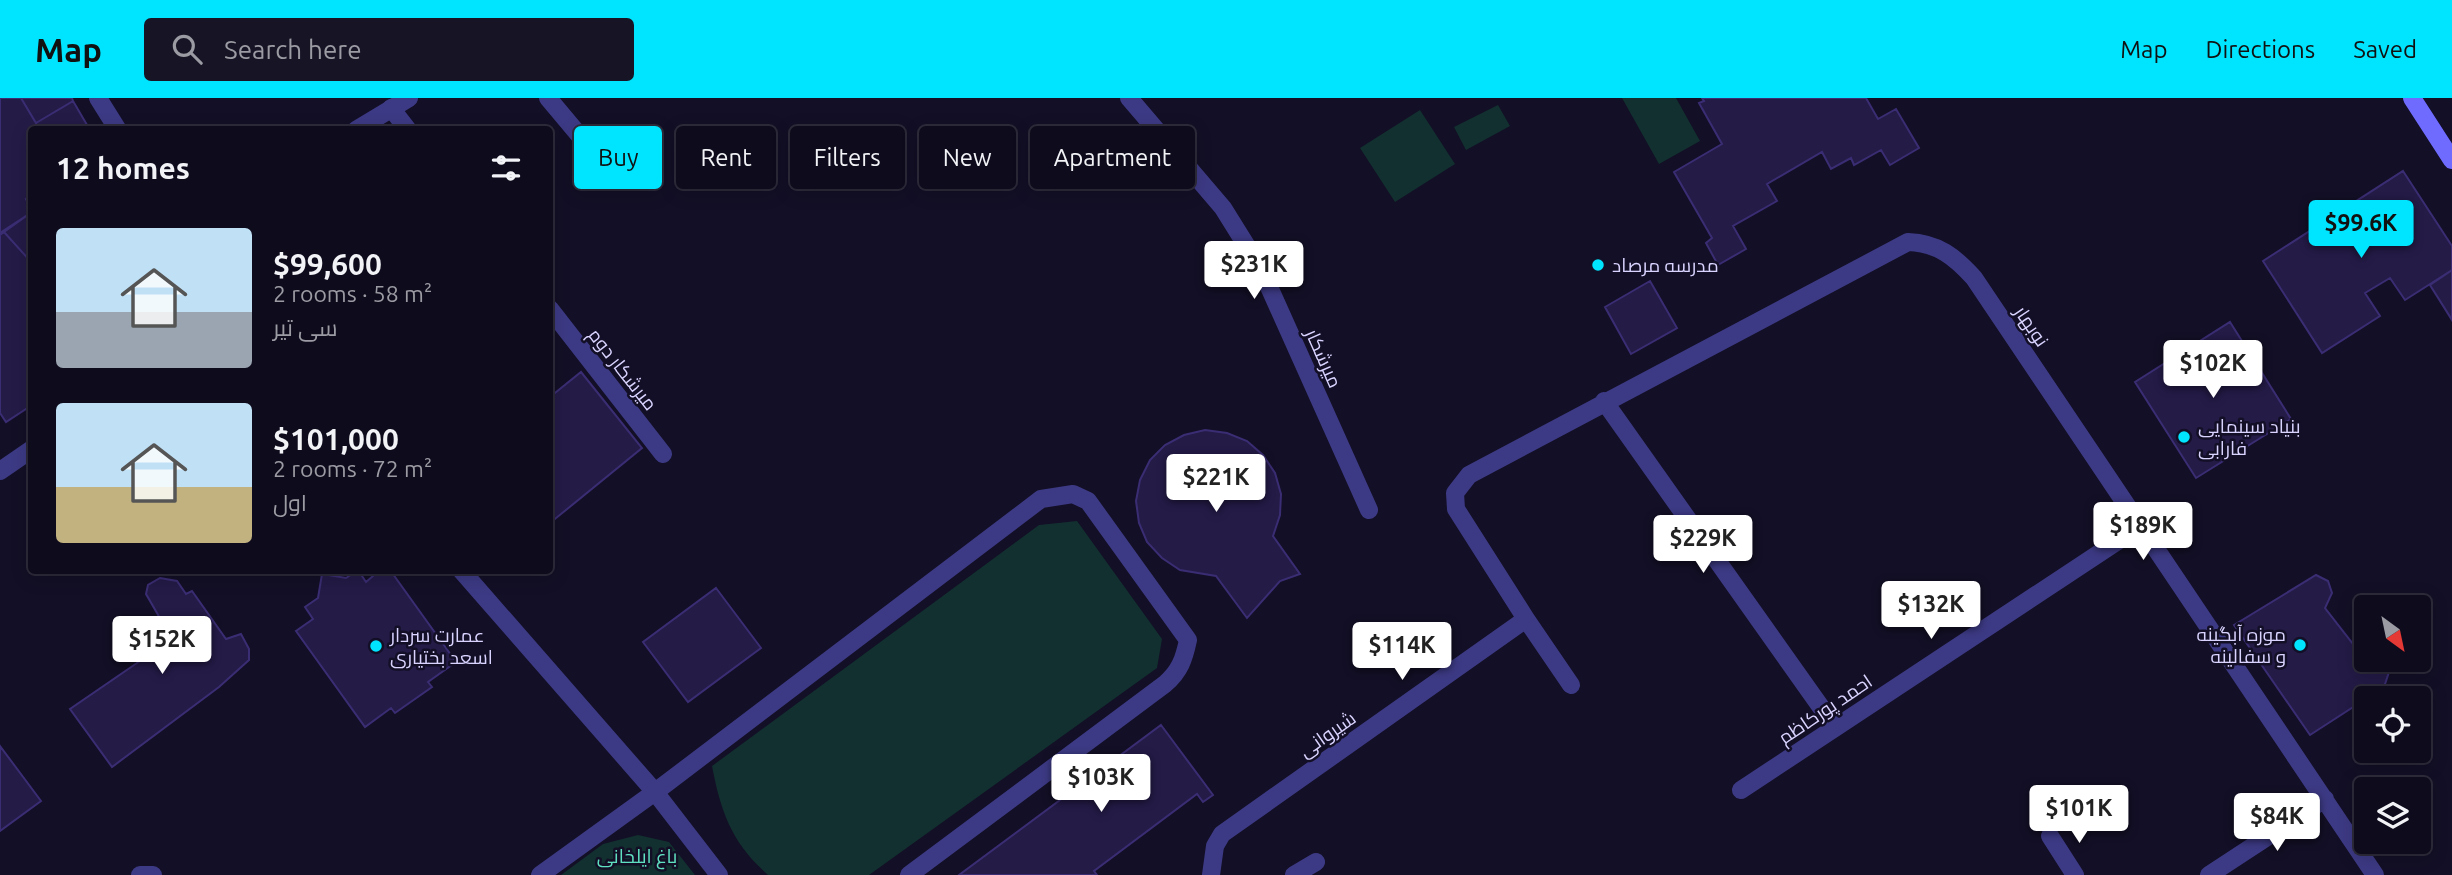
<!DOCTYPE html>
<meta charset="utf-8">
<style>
:root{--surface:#0e0b1c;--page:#171425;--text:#f1f3f6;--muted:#9b9ba3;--line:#2e2b3b;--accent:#00e5ff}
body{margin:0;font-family:Ubuntu,Cairo,sans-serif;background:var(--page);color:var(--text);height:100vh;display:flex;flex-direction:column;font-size:26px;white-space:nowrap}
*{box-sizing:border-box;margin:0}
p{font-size:23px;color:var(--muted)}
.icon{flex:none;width:38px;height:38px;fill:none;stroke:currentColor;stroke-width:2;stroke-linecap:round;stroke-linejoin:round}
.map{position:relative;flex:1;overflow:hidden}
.details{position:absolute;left:28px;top:28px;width:525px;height:448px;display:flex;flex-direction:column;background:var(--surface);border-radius:7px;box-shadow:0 4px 18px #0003,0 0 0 2px var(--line)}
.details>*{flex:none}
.top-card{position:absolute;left:574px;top:28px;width:665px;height:63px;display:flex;gap:14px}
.needle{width:46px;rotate:147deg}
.tools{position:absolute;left:2354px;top:497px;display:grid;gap:14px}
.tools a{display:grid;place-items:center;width:77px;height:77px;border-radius:7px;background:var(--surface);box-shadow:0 4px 18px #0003,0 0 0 2px var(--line);font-size:35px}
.price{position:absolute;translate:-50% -60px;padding:0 16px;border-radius:7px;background:#fff;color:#222;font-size:23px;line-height:46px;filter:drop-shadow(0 2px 4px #0008)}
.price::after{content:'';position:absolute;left:50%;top:42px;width:21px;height:16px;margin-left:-10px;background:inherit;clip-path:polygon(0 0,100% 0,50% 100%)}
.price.current{background:var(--accent);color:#111}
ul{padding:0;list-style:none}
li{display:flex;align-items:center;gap:21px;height:175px;padding:0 28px}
li span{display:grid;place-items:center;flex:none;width:196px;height:140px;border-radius:7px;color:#555}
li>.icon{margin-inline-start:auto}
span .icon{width:84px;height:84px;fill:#fffc;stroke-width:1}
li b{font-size:30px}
h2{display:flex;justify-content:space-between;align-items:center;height:84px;padding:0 28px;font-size:30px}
.chip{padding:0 24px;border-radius:7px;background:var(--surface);box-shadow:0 4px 18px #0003,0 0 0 2px var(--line);font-size:24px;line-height:63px}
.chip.current{background:var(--accent);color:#111}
header{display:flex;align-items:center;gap:42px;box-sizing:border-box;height:98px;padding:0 35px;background:var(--accent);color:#111}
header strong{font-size:33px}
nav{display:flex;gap:38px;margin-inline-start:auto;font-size:24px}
.search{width:490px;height:63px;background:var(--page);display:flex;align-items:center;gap:18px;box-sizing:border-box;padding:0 24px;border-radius:7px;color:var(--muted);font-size:26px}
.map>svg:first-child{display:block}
.green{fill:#12302f}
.building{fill:#241b47;stroke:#3b2d73;stroke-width:2}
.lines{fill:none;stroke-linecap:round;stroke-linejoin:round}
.lane{stroke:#3d3a85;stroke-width:18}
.street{stroke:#3d3a85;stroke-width:18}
.secondary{stroke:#6f6bff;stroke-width:18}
.poi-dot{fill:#00e5ff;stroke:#130f26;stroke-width:2.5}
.labels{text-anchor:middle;stroke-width:5;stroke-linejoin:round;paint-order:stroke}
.poi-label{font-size:19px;fill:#d9d4ff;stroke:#130f26;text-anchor:start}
.street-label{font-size:19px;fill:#d9d4ff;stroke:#130f26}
.park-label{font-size:19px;fill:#5fe0c0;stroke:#130f26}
</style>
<header>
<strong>Map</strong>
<div class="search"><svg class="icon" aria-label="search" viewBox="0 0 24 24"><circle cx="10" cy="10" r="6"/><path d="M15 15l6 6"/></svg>Search here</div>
<nav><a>Map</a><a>Directions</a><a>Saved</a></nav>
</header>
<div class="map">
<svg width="2452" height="777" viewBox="0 0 2452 777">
<rect width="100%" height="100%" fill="#130f26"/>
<path class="green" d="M1622 0H1676L1700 43 1659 66Z
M1498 7 1510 28 1466 52 1454 29Z
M1420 12 1455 66 1395 104 1360 50Z
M1077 423 1162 541 1157 570 869 777H768C732 745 721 715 712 668L1039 427Z
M638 737 669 744 695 777H561L603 746Z"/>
<path class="building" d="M0 0H21L40 32H32V98L26 101 32 114 0 135Z
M21 0H72L73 3 36 25Z
M1702 0H1866L1878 21 1896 11 1919 50 1890 67 1881 52 1854 67 1851 60 1831 71 1822 54 1767 86 1777 103 1733 128 1746 151 1718 167 1706 145 1712 140 1674 74 1722 46 1699 5 1704 3Z
M73 3 90 32H40L36 25Z
M2403 73 2452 148V172L2405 202 2390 180 2365 195 2380 218 2322 255 2263 163Z
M32 114V165L4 134Z
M4 134 32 165V307L6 324 0 315V137Z
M2452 172V222L2430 187Z
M1650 183 1677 230 1631 256 1605 209Z
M2230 224 2291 321 2196 380 2135 284Z
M581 274 642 350 550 425V299Z
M1205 332 1227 335 1247 343 1263 357 1275 375 1281 396 1280 417 1273 438 1300 476 1280 483 1247 520 1216 478 1180 472 1162 460 1147 444 1139 425 1136 403 1140 382 1150 362 1165 347 1184 337Z
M358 472 366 484 380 472H390L456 564 428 584 432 589 395 615 391 610 365 629 296 533 313 521 305 509 318 500 322 476 346 480Z
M2316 477 2328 483 2332 495 2325 510 2364 560 2378 562 2390 571 2384 589 2310 637 2234 527Z
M160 480 177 483 186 496 192 493 226 541 241 536 249 551V562L219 589 112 669 70 611 172 541 146 496 148 487Z
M716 490 761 550 688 604 643 544Z
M1161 627 1213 697 1203 704 1197 696 1094 773 1097 777H959Z
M0 648 41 703 0 733Z"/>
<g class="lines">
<path class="lane" d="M548 0 600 62
M391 10 408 32
M550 211 663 356
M461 472 655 694 1041 401 1073 396 1088 403 1188 542C1184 561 1180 573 1165 586L909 777
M140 777H153
M540 777 655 694 719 777
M1294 777 1316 764"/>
<path class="street" d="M98 0 118 32
M1129 0 1223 110 1261 171 1369 412
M356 32 409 0
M1604 303 1835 629
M0 373 32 351
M1526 521 1571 587
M1741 692 2142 427
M2050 738 2075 777
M1211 777 1215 748 1222 736 1526 521 1456 411 1455 395 1469 377 1908 144C1938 145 1955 159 1974 180L2375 777
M2209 777 2325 701"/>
<path class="secondary" d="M2412 0 2452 62"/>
</g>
<g class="poi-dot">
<circle cx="1598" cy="167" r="7"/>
<circle cx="2184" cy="339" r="7"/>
<circle cx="2300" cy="547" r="7"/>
<circle cx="376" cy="548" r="7"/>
</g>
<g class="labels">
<g class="poi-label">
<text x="1612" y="174">مدرسه مرصاد</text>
<text x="2198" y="335">بنیاد سینمایی<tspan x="2198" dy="22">فارابی</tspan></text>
<text x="2286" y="543" text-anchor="end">موزه آبگینه<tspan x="2286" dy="22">و سفالینه</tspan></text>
<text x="390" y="544">عمارت سردار<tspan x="390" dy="22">اسعد بختیاری</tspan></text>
</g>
<g class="street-label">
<text transform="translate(2032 228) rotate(56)" y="7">نوبهار</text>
<text transform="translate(1324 260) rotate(66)" y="7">میرشکار</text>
<text transform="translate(623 271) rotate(52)" y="7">میرشکار دوم</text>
<text transform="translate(1825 611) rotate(-34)" y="7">احمد پورکاظم</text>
<text transform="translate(1327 636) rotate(-35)" y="7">شیروانی</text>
</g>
<g class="park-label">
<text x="637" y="765">باغ ایلخانی</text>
</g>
</g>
</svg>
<div class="tools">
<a><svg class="needle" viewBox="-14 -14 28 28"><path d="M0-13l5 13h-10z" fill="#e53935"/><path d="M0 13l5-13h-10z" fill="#9b9ba3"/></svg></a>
<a><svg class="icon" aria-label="locate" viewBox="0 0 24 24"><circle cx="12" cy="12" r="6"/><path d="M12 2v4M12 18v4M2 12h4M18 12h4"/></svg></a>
<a><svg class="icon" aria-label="layers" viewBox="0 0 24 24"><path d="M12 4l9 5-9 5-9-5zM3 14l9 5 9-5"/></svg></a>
</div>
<b class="price current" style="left:2361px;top:162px">$99.6K</b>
<b class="price" style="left:1254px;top:203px">$231K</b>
<b class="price" style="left:2213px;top:302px">$102K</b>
<b class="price" style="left:1216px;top:416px">$221K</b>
<b class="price" style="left:2143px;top:464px">$189K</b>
<b class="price" style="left:1703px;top:477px">$229K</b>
<b class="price" style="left:1931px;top:543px">$132K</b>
<b class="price" style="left:162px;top:578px">$152K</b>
<b class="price" style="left:1402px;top:584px">$114K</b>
<b class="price" style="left:1101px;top:716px">$103K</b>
<b class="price" style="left:2079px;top:747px">$101K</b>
<b class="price" style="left:2277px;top:755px">$84K</b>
<div class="top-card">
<a class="chip current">Buy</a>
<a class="chip">Rent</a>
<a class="chip">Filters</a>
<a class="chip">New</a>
<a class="chip">Apartment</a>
</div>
<section class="details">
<h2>12 homes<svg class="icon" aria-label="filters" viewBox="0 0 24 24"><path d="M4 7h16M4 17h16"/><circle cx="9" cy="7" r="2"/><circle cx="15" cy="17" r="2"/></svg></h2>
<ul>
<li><span style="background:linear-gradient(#bfe0f5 60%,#9aa5b1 0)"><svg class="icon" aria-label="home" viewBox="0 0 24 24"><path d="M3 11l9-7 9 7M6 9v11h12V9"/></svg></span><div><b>$99,600</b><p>2 rooms · 58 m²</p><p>سی تیر</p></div></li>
<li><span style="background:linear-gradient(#bfe0f5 60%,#c2b280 0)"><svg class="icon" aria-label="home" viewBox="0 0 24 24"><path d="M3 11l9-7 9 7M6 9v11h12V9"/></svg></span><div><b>$101,000</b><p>2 rooms · 72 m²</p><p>اول</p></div></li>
</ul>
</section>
</div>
